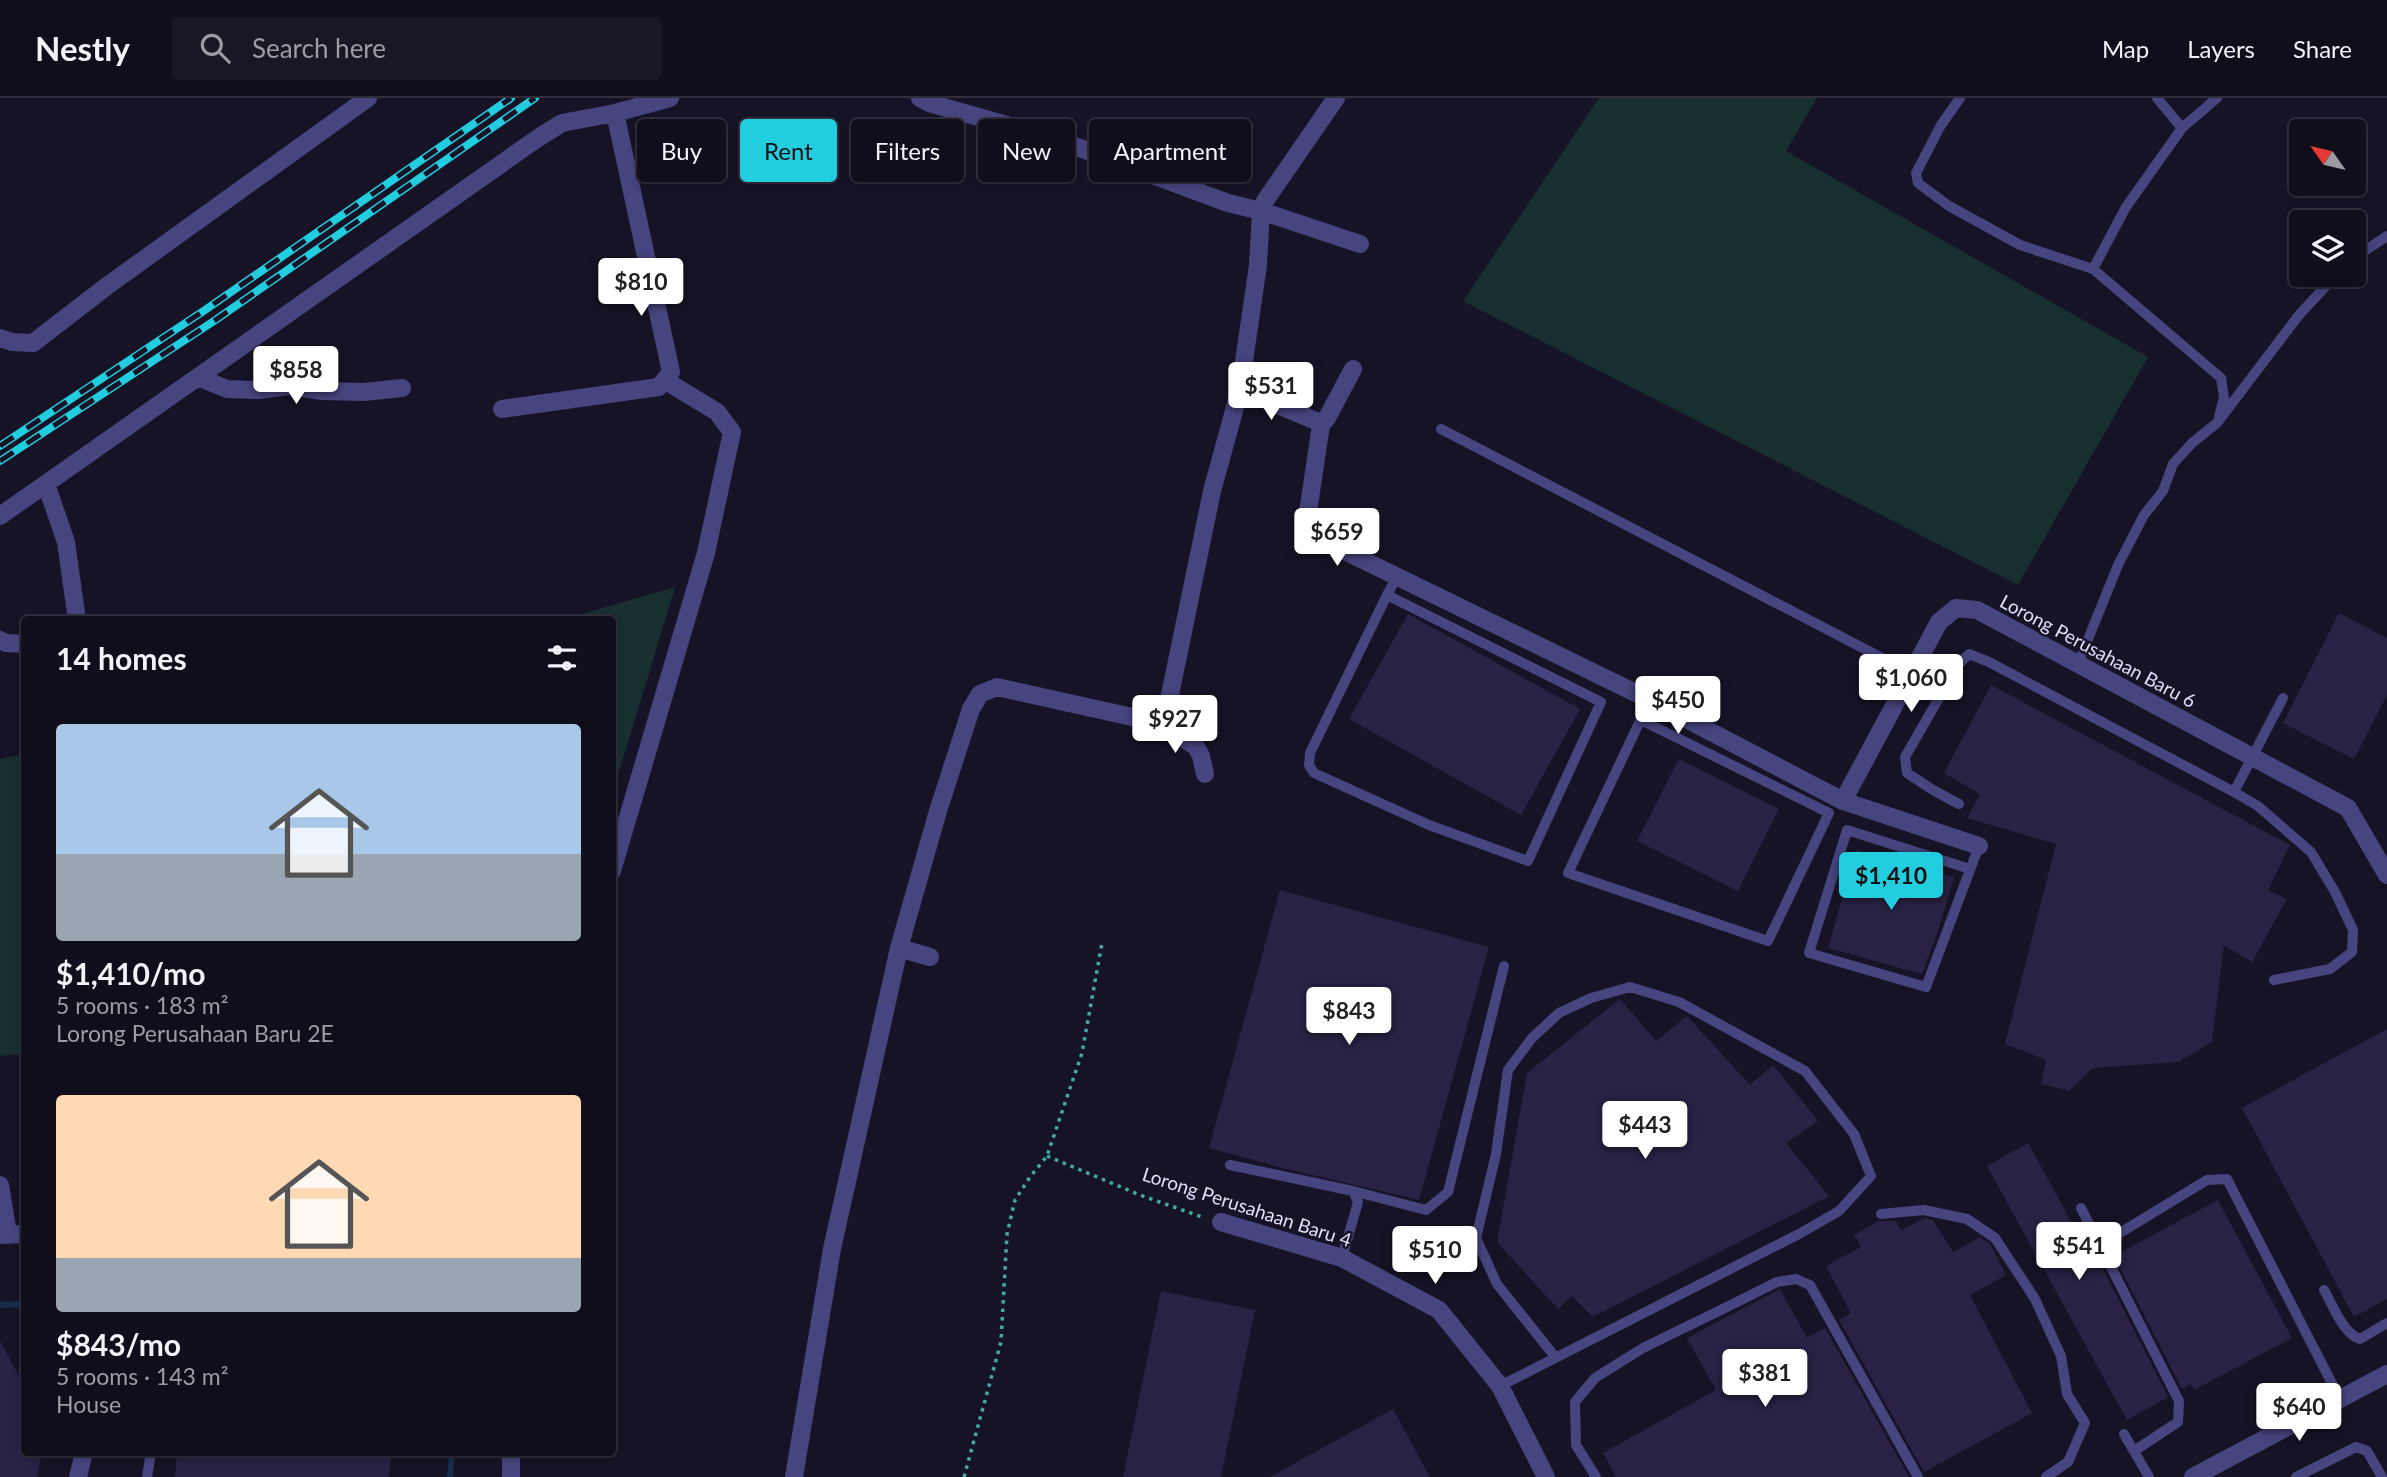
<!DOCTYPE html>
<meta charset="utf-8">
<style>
:root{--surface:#110e1c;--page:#1a1725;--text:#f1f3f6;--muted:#9c9ca3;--line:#302e3b;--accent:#23cde0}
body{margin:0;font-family:Lato,sans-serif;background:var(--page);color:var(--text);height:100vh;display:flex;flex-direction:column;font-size:26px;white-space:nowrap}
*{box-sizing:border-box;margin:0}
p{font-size:23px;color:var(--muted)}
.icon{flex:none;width:38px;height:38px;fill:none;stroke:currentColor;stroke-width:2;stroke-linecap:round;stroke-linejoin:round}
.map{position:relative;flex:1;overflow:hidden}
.details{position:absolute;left:21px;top:518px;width:595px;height:840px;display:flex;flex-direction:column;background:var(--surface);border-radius:7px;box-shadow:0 4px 10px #0003,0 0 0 2px var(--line)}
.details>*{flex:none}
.guide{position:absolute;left:637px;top:21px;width:665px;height:63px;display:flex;gap:14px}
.needle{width:46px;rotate:304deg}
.controls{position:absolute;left:2289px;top:21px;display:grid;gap:14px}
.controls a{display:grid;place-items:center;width:77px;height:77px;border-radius:7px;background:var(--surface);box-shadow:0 4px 10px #0003,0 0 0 2px var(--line);font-size:35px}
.price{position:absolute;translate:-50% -60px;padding:0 16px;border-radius:7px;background:#fff;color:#222;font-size:23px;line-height:46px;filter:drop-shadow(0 2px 4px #0008)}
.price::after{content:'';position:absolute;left:50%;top:42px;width:21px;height:16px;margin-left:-10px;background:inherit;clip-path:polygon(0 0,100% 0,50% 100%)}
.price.current{background:var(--accent);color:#111}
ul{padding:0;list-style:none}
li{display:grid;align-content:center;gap:14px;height:371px;padding:0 35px}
li span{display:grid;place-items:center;height:217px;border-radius:7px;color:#555}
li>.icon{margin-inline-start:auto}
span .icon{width:126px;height:126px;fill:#fffc;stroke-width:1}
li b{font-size:30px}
h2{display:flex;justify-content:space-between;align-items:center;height:84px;padding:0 35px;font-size:30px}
.pill{padding:0 24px;border-radius:7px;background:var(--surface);box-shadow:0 4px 10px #0003,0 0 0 2px var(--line);font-size:24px;line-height:63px}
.pill.current{background:var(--accent);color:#111}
header{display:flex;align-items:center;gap:42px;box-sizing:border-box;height:98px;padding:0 35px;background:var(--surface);border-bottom:2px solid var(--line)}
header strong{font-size:33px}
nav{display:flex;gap:38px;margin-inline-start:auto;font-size:24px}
.search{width:490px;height:63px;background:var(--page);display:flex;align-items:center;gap:18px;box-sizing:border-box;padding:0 24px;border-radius:7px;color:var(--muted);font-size:26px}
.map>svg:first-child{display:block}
.green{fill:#172f2e}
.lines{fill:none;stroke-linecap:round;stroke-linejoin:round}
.stream{stroke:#182c4a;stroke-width:6}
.building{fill:#292245}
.path{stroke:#41aaa4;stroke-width:3.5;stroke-dasharray:3.5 5;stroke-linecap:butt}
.lane{stroke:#47457f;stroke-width:10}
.street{stroke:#47457f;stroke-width:18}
.rail-casing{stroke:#23cde0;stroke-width:8}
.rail{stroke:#171326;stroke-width:5;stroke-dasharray:16;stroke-linecap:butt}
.labels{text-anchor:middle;stroke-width:5;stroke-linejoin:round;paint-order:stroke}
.street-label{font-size:19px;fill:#e0ddfa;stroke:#171326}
</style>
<header>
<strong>Nestly</strong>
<div class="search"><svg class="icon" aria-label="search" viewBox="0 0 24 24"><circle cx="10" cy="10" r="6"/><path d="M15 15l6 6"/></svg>Search here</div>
<nav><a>Map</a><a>Layers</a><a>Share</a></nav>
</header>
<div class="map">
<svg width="2387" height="1379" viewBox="0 0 2387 1379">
<rect width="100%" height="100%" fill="#171326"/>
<path class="green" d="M1599 0H1817L1786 53 2148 259 2018 487 1463 203Z
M675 489V490L613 693 612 522 565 521Z
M24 656V956L0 958V661Z"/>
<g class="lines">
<path class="stream" d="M0 1207 24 1206
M450 1379 452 1354"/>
</g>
<path class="building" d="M2339 515 2387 540V597L2354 661 2283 625Z
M1408 516 1580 611 1521 717 1349 621Z
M1991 587 2290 747 2268 792 2287 801 2252 864 2224 847 2212 944 2178 964 2093 970 2069 993 2041 986 2046 962 2005 946 2056 746 1967 720 1980 696 1944 675Z
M1679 661 1779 711 1738 793 1637 743Z
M1856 752 1954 779 1937 836 1922 876 1828 850Z
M1280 792 1489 849 1419 1102 1287 1071 1209 1050Z
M1620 901 1656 943 1687 918 1750 987 1773 967 1818 1023 1786 1045 1829 1098 1593 1219 1572 1198 1558 1211 1497 1144 1527 975Z
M2387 931V1201L2354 1219 2242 1010Z
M2028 1045 2096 1168 2100 1165 2168 1299 2127 1322 1987 1068Z
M2218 1102 2292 1240 2194 1292 2191 1286 2182 1291 2114 1158Z
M1925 1120 1933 1122 1953 1154 1980 1139 1990 1146 2006 1177 1970 1197 2032 1315 1924 1374 1839 1222 1851 1215 1826 1168 1861 1149 1854 1137 1879 1123H1896L1901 1132Z
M1780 1191 1807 1240 1825 1230 1909 1379H1616L1603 1355 1716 1292 1687 1240Z
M1161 1193 1255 1212 1221 1379H1123Z
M0 1243 24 1287V1354H42L37 1379H0Z
M1393 1311 1430 1379H1270Z
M177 1354H391L389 1379H175Z"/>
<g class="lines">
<path class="path" d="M1047 1058 1140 1097 1202 1119
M964 1379 1001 1244 1007 1136 1015 1102 1030 1079 1047 1058 1082 955 1102 845"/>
<path class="lane" d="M1960 0 1941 27 1916 75 1918 85 1949 108 2020 147 2093 171 2126 109 2182 30 2217 0
M2157 0 2182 30
M2354 160 2387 138
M2093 171 2221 280 2224 300 2219 318
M1441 331 1911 575
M1387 497 1601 604 1528 763 1429 727 1314 675 1309 667 1310 655 1387 497 1397 479
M2078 566 2118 467 2144 417 2163 393 2173 366 2192 345 2217 325 2299 217 2336 177
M1641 622 1829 715 1768 843 1568 775 1650 602
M2234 694 2258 708 2311 754 2335 794 2353 832 2352 854 2330 871 2274 882
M1959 706 1933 692 1907 675 1905 659 1958 567 1969 556 1989 564 2234 694 2283 600
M1970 771 1847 732 1809 855 1926 889 1979 748
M1230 1067 1353 1093 1358 1104 1342 1160
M1353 1093 1426 1112 1448 1094 1504 868
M2081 1110 2179 1303 2178 1324 2134 1353
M1881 1116 1924 1112 1967 1121 1995 1140 2035 1201 2061 1258 2067 1296 2085 1325 2068 1364 2046 1379
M2100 1147 2207 1082 2227 1081 2340 1301
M2324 1192C2333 1207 2343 1236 2360 1241L2387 1225
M1500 1288 1799 1136 1839 1113 1871 1078 1854 1036 1805 973 1679 904 1630 889 1591 900 1559 915 1532 940 1508 972 1496 1056 1476 1140 1497 1186 1556 1260
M2124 1336 2149 1379
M147 1379 151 1354
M1596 1379 1576 1347 1575 1304 1595 1280 1643 1250 1735 1205 1777 1184 1796 1181 1810 1187 1918 1379
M2296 1379 2356 1349 2367 1353 2382 1379"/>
<path class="street" d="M920 0 929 5 1053 40 1228 105 1261 113 1360 146
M0 240 12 244 33 245 107 188 368 0
M1353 271 1327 320 1321 327 1308 414C1309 428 1311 433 1322 442L1650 602 1843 703 1979 748
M198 279 227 291 259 292 289 288 322 293 364 294 402 290
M1240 291 1316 323 1321 327
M502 311 659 289 671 274 615 15
M46 386 66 444 77 522
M0 418 538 40 562 25 615 15 670 0
M0 542 6 545 24 546
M1164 626 1212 393 1240 291 1258 167 1261 113 1265 103 1336 0
M1843 703 1939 524 1956 510 1977 512 2348 710 2387 777
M612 773 706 455 732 334 717 314 666 283
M899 850 930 859
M0 1087 8 1136
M1221 1124 1342 1160 1439 1212 1500 1288 1546 1379
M0 1137 24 1136
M78 1379 84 1354
M511 1379V1354
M794 1379 832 1151 899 850 938 713 971 611 980 596 997 589 1164 626 1196 649 1201 658 1205 676
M2193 1379 2387 1276"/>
<defs>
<path id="rail" d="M0 348 205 212 511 0
M0 363 214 223 535 0"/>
</defs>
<use href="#rail" class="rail-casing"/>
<use href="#rail" class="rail"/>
</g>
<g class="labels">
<g class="street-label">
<text transform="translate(2098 553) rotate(28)" y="7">Lorong Perusahaan Baru 6</text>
<text transform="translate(1247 1109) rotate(18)" y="7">Lorong Perusahaan Baru 4</text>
</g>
</g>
</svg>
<div class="controls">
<a><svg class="needle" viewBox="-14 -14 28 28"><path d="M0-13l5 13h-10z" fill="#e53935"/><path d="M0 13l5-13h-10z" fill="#9c9ca3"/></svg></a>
<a><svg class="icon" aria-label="layers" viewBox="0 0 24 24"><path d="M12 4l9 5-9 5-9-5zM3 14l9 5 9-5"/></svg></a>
</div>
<b class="price" style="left:641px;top:220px">$810</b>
<b class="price" style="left:296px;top:308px">$858</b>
<b class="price" style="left:1271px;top:324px">$531</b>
<b class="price" style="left:1337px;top:470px">$659</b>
<b class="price" style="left:1911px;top:616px">$1,060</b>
<b class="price" style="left:1678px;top:638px">$450</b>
<b class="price" style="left:1175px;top:657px">$927</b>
<b class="price current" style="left:1891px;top:814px">$1,410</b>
<b class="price" style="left:1349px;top:949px">$843</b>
<b class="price" style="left:1645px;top:1063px">$443</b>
<b class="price" style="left:2079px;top:1184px">$541</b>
<b class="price" style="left:1435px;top:1188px">$510</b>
<b class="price" style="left:1765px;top:1311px">$381</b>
<b class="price" style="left:2299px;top:1345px">$640</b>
<div class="guide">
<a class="pill">Buy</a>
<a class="pill current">Rent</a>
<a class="pill">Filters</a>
<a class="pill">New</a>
<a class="pill">Apartment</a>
</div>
<section class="details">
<h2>14 homes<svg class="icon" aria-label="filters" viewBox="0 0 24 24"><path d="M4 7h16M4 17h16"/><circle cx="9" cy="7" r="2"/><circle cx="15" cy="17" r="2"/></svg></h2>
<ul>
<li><span style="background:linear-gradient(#a9c7e8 60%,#9aa5b1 0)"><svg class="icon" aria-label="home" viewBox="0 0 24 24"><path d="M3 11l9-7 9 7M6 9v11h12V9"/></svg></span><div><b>$1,410/mo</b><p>5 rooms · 183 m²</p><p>Lorong Perusahaan Baru 2E</p></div></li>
<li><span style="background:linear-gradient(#ffd9b3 75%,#9aa5b1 0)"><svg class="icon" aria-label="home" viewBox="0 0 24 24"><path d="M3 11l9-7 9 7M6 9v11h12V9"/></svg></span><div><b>$843/mo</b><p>5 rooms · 143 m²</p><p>House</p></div></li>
</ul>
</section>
</div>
